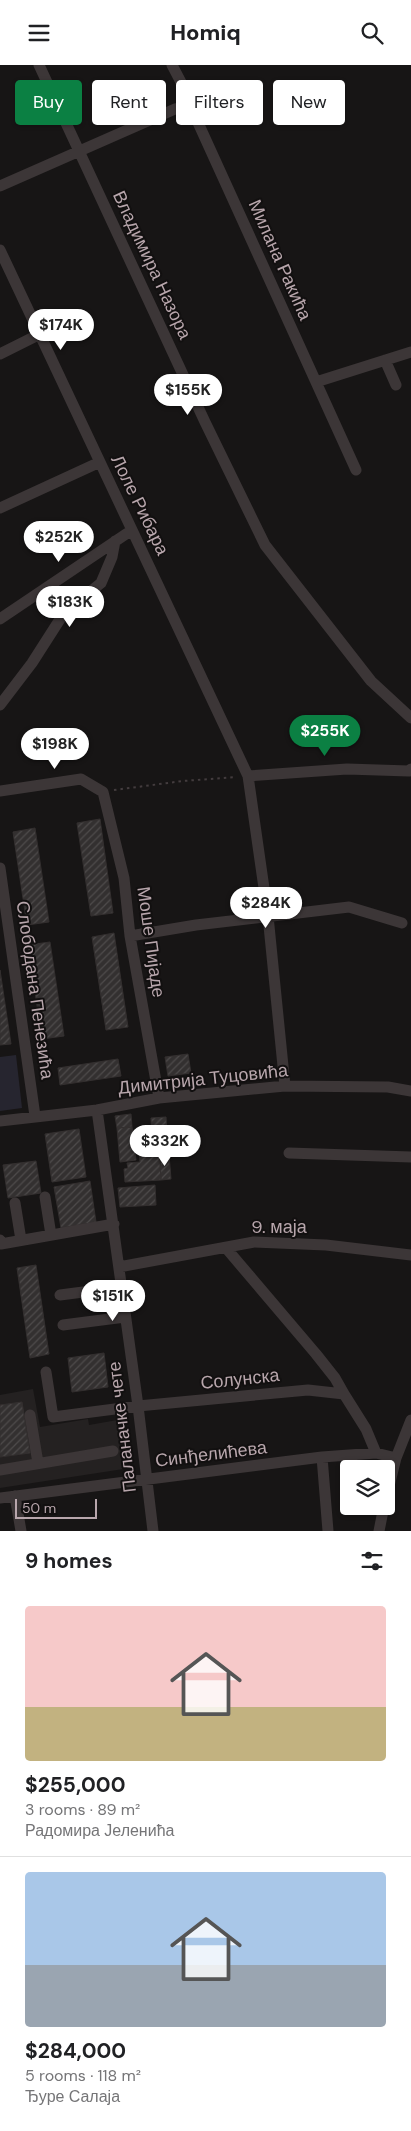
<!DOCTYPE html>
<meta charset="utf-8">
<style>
:root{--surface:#fff;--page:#f6f6f6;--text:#202124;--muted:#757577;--line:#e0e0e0;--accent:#0b8043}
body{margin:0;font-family:"DM Sans",sans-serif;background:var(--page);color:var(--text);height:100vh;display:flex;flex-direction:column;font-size:19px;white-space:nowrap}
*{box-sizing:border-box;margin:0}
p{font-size:16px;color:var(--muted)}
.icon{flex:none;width:28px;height:28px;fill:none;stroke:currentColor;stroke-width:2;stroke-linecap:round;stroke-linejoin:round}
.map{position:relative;height:1466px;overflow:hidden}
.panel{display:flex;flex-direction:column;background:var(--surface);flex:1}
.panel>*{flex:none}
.hud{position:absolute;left:15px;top:15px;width:381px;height:45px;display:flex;gap:10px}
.fabs{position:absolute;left:340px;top:1395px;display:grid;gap:10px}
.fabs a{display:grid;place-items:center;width:55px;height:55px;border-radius:5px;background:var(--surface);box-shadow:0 1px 4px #0004;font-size:25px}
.scale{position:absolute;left:15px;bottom:12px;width:82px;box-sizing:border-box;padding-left:5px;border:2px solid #b8a6ac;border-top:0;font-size:14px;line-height:18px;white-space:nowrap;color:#b8a6ac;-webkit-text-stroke:4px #121010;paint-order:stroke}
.price{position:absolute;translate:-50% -42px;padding:0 11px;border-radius:18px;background:#fff;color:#222;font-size:16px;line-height:32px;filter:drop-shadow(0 1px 2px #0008)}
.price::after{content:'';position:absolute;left:50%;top:30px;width:15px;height:11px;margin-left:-8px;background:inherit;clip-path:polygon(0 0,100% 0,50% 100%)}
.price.current{background:var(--accent);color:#fff}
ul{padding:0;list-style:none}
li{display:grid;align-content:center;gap:10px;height:265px;padding:0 25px}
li+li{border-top:1px solid var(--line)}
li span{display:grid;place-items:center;height:155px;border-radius:5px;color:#555}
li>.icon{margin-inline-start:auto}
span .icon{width:90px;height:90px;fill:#fffc;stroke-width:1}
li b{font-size:21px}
h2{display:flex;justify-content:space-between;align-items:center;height:60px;padding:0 25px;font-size:21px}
.tag{padding:0 18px;border-radius:5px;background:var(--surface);box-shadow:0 1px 4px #0004;font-size:18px;line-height:45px}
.tag.current{background:var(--accent);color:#fff}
header{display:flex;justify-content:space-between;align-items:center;height:65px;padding:0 25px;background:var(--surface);font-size:22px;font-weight:800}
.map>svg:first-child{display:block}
.built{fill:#242121}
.green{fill:#26252f}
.building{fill:url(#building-hatch);stroke:#332f2f}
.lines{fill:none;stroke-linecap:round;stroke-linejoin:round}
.path{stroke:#433c3e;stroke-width:2;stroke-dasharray:2.5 4;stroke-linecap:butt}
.minor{stroke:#3c3637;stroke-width:11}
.labels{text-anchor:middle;stroke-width:4;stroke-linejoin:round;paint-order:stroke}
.street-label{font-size:18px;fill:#b8a6ac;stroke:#121010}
</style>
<header><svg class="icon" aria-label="menu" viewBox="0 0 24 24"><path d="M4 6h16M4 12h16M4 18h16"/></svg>Homiq<svg class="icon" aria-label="search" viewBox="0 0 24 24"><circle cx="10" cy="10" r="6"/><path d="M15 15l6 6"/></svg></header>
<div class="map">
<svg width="411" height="1466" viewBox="0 0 411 1466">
<defs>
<pattern id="building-hatch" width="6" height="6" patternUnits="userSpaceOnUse" patternTransform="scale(1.25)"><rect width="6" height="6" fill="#333030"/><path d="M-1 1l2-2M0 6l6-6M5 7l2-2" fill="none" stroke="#4e4b4b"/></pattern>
</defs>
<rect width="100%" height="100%" fill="#171515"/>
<path class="built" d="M33 1324 40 1362 88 1354 89 1360 123 1354 130 1403 0 1423V1330Z"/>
<path class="green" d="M16 990 22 1043 0 1046V992Z"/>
<path class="building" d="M100 754 113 848 91 851 77 758Z
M35 763 49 857 27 860 13 767Z
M114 868 128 962 106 965 92 872Z
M50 877 64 971 42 974 28 880Z
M0 905 11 979 0 980Z
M188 989 191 1008 168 1011 165 992Z
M118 994 121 1011 60 1020 58 1003Z
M131 1049 132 1062 117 1063 115 1051Z
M166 1052 167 1072 152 1073 151 1053Z
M132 1062 136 1095 120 1097 117 1063Z
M79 1064 86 1112 52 1117 45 1069Z
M159 1079 161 1115 125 1117 124 1104 128 1103 127 1098 140 1097 139 1080Z
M169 1089 171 1114 161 1115 160 1090Z
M36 1096 41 1128 8 1133 3 1100Z
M90 1116 96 1157 61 1163 54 1122Z
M155 1120 156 1140 120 1142 118 1123Z
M36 1200 49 1289 30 1293 17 1203Z
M104 1288 108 1322 72 1327 68 1293Z
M22 1337 30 1388 0 1392V1340Z"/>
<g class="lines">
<path class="path" d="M114 725 183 716 236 712"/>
<path class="minor" d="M39 0 205 357 265 480 371 616 411 653
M172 0 183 21 187 42 195 51 356 405
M0 121 175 44 187 42
M0 185 248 711 268 851 285 1021
M0 289 38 270
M385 295 396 320
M316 317 411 287
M0 443 100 397
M0 554 132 465
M0 640 32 598 64 548 101 518 112 492 115 476
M248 711 347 704 409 706 411 704
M0 726 81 714 103 727 124 813 130 871 159 1033
M0 803 35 1051
M130 871 196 860 349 842 402 858
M97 1045 138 1341 153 1466
M0 1056 97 1045 159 1033 285 1021 388 1022 411 1026
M289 1088 411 1092
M45 1132 51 1170
M15 1138 21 1175
M0 1175 1 1179 114 1159
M226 1183 316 1289 335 1313 344 1329
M119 1202 254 1177 326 1180 411 1190
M60 1230 122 1222
M63 1260 125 1252
M46 1307 53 1352 138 1341 308 1325 344 1329 366 1364 376 1388
M30 1350 38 1398
M322 1392 328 1466
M0 1405 113 1386
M15 1431 21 1466
M0 1433 322 1392 376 1388 396 1393
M386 1433 396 1393 411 1355
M379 1466 384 1441"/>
</g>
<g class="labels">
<g class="street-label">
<text transform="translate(280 195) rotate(66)" y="6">Милана Ракића</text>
<text transform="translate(152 200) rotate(65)" y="6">Владимира Назора</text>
<text transform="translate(140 440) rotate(64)" y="6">Лоле Рибара</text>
<text transform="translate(151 877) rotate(82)" y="6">Моше Пијаде</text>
<text transform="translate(35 925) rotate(82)" y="6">Слободана Пенезића</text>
<text transform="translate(203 1014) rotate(-6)" y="6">Димитрија Туцовића</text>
<text x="279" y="1168">9. маја</text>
<text transform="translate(240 1314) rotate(-6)" y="6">Солунска</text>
<text transform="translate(122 1362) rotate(-97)" y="6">Паланачке чете</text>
<text transform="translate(211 1389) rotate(-7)" y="6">Синђелићева</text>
</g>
</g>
</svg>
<div class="fabs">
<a><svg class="icon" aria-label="layers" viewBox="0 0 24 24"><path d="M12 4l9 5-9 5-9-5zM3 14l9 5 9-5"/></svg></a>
</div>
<div class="scale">50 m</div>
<b class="price" style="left:61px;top:286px">$174K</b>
<b class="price" style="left:188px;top:351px">$155K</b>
<b class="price" style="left:59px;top:498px">$252K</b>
<b class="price" style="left:70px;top:563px">$183K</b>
<b class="price current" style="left:325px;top:692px">$255K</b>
<b class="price" style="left:55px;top:705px">$198K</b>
<b class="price" style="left:266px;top:864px">$284K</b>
<b class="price" style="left:165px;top:1102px">$332K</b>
<b class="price" style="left:113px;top:1257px">$151K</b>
<div class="hud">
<a class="tag current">Buy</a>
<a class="tag">Rent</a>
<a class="tag">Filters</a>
<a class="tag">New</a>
</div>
</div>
<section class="panel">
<h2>9 homes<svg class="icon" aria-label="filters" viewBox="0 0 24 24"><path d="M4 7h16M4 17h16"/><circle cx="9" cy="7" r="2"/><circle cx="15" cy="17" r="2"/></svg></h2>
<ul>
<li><span style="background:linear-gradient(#f6c9c9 65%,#c2b280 0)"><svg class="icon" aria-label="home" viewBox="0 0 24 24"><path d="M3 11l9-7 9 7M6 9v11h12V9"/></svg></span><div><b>$255,000</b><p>3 rooms · 89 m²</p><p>Радомира Јеленића</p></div></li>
<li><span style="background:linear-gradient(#a9c7e8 60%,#9aa5b1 0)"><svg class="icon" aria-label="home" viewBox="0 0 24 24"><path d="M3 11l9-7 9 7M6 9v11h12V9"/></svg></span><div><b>$284,000</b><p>5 rooms · 118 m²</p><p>Ђуре Салаја</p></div></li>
</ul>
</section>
